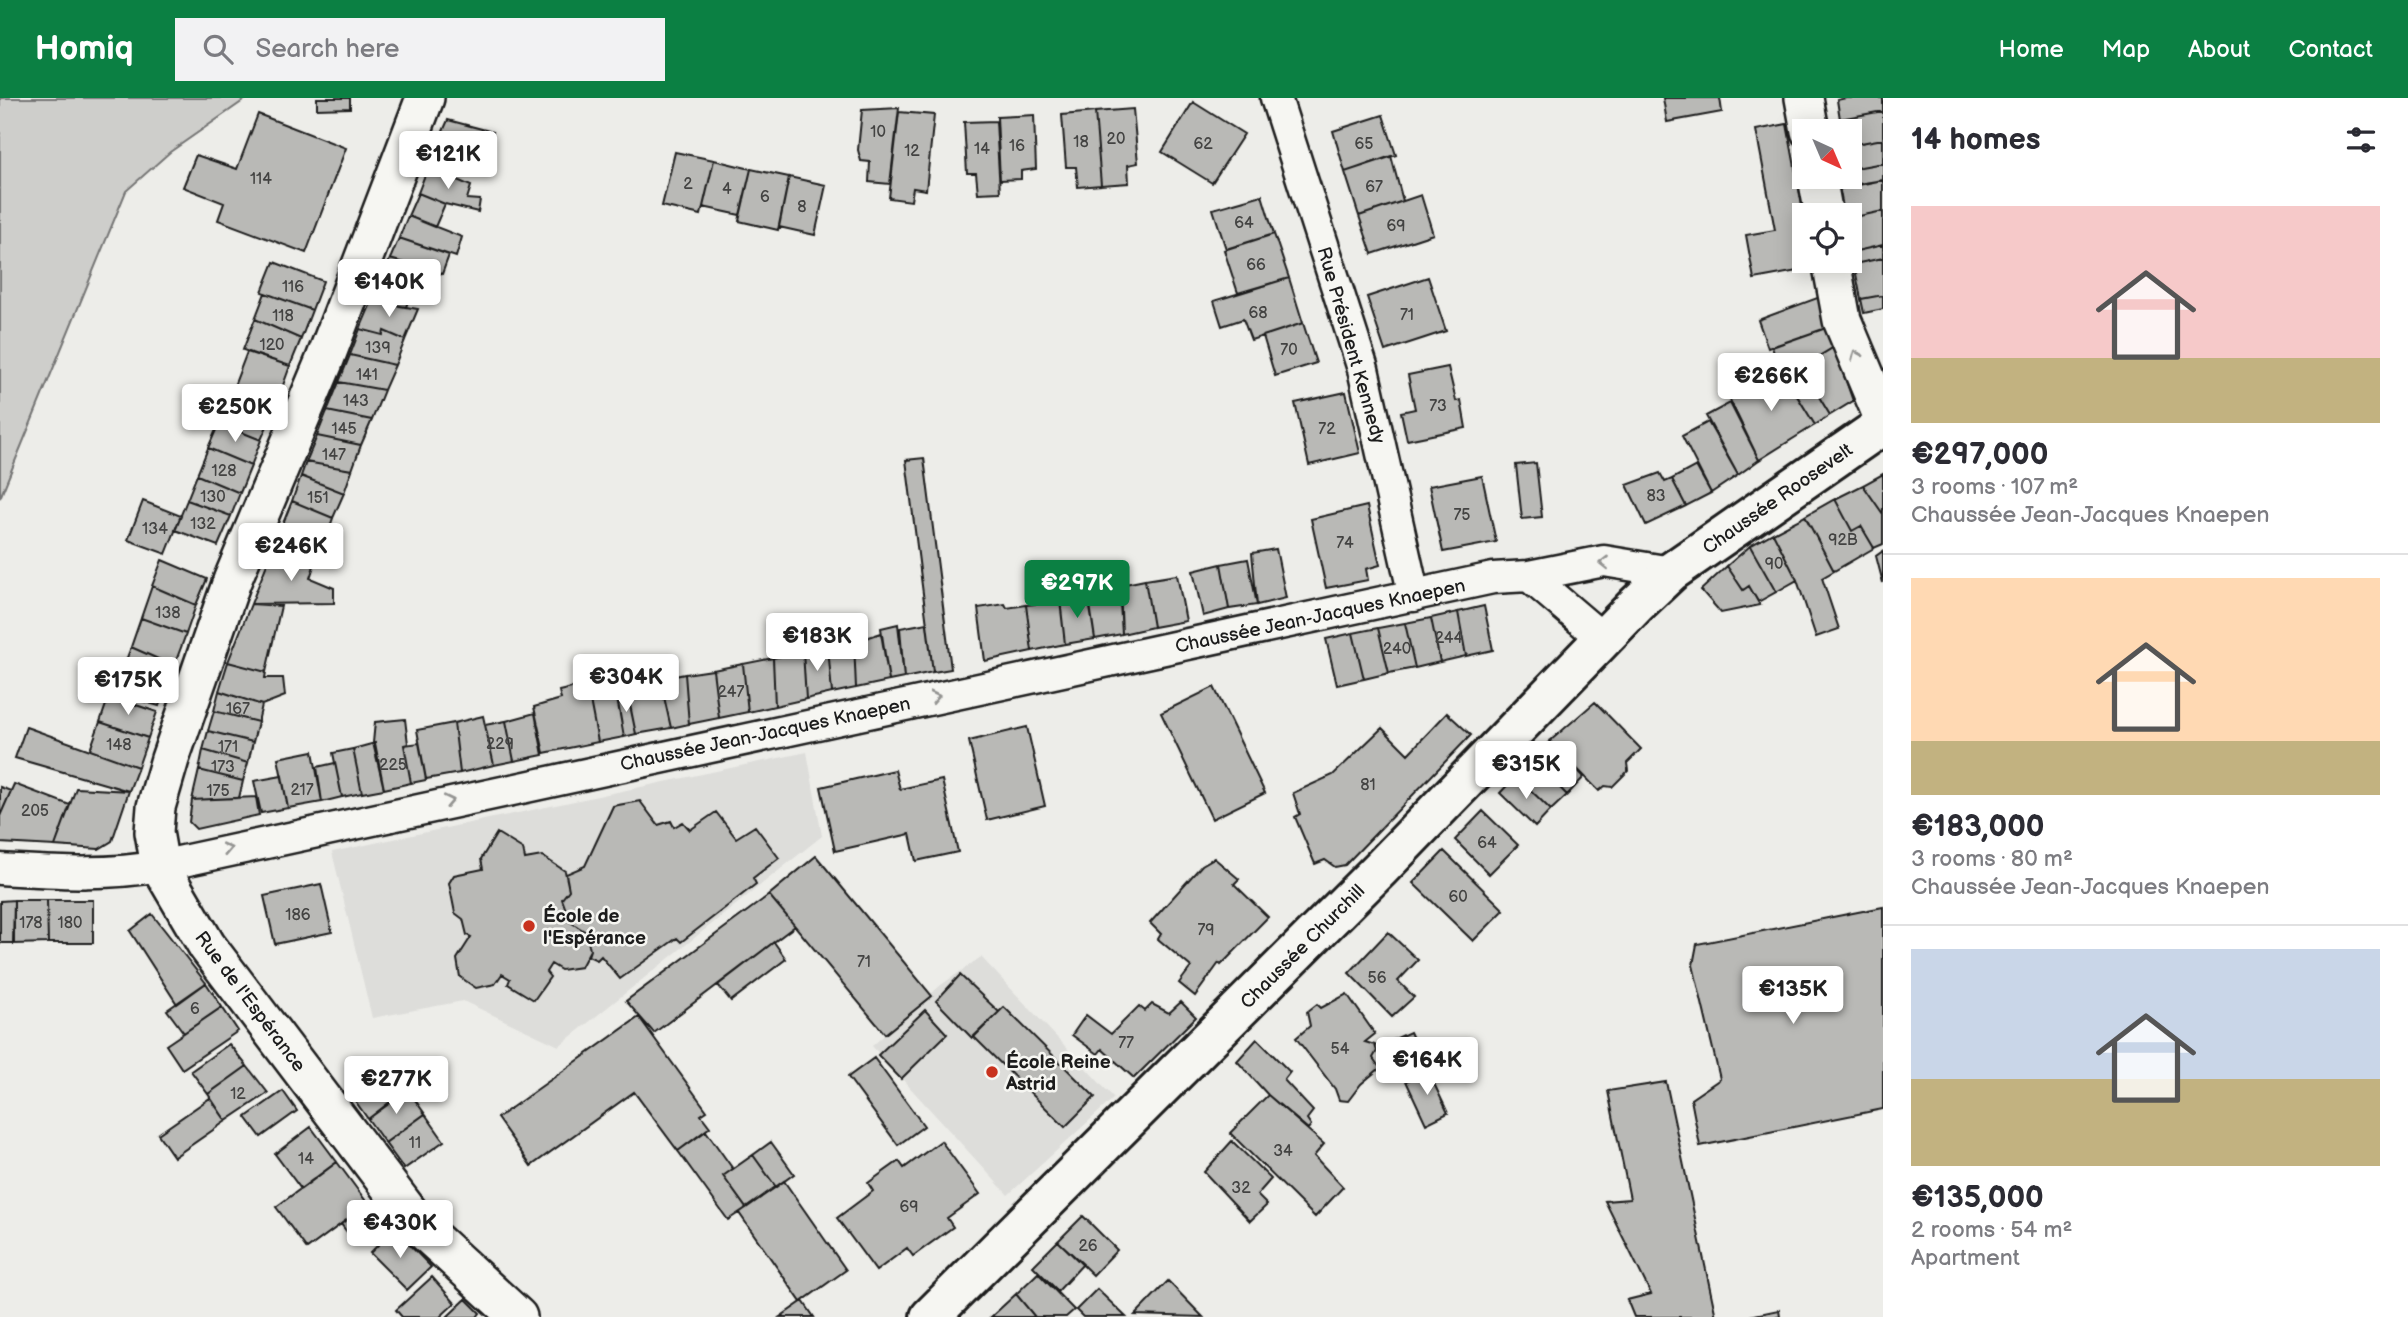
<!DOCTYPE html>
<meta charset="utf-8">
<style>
:root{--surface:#fff;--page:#f2f2f3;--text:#2b2b33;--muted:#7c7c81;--line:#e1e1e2;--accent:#0b8043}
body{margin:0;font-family:"Balsamiq Sans",sans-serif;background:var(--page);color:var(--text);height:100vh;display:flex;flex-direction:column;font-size:26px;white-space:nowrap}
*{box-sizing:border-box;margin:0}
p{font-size:23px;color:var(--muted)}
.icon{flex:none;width:38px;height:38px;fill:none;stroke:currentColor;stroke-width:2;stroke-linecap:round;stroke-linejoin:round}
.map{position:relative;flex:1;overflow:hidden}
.side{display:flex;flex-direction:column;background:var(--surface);width:525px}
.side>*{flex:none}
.needle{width:46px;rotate:136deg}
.controls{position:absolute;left:1792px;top:21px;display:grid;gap:14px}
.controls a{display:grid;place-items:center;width:70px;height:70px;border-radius:0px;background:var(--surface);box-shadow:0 4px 18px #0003;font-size:35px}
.price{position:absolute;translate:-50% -60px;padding:0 16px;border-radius:7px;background:#fff;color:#222;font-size:23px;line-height:46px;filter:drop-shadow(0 2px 4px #0008)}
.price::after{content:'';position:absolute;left:50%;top:42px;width:21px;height:16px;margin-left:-10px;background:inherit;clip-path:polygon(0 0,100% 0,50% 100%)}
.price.on{background:var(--accent);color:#fff}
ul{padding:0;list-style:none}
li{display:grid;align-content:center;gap:14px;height:371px;padding:0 28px}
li+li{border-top:2px solid var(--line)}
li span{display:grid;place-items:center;height:217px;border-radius:0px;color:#555}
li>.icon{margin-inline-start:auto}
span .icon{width:126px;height:126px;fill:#fffc;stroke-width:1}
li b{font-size:30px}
h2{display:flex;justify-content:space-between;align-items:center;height:84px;padding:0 28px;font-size:30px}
header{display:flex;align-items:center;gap:42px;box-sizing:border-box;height:98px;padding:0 35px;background:var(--accent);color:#fff}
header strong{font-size:33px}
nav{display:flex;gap:38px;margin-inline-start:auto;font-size:24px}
.search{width:490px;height:63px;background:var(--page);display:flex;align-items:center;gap:18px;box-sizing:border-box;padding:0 24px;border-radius:0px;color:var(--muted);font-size:26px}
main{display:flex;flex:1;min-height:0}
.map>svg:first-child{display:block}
.built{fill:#ddddda}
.green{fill:#cececb;stroke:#757574;stroke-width:2}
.building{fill:#b9b9b6;stroke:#1c1c1c;stroke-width:2}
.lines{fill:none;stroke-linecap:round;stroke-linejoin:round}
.minor-casing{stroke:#1c1c1c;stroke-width:35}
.tertiary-casing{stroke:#1c1c1c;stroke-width:42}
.secondary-casing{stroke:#1c1c1c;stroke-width:44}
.minor{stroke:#f6f6f2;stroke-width:30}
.tertiary{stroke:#f6f6f2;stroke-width:37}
.secondary{stroke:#f6f6f2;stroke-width:38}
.oneway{stroke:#949492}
.poi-dot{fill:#c8321e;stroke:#f6f6f2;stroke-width:2.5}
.labels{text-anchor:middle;stroke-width:5;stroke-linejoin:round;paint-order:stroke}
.number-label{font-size:16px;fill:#434342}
.street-label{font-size:19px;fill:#1c1c1c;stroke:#f6f6f2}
.poi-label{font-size:19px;font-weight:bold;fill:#1c1c1c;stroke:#f6f6f2;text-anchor:start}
</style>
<header>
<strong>Homiq</strong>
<div class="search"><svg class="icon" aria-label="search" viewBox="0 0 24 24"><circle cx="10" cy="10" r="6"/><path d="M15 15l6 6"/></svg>Search here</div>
<nav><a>Home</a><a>Map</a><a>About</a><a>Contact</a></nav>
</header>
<main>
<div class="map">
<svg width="1883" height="1219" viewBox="0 0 1883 1219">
<rect width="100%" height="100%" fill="#edede9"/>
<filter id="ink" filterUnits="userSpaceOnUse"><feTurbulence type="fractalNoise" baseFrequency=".0143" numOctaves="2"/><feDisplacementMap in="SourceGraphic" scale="14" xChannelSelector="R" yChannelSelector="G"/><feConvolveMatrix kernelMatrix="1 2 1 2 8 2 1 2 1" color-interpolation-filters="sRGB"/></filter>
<g filter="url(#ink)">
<path class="built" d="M807 654 822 738 559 948 463 903 372 920 332 754Z
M981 859 1114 1000 1008 1097 872 948 941 887Z"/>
<path class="green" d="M0 0H255L246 1 170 54 126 93 0 400Z"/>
<path class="building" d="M317 0H350V10L317 11Z
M1663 0H1720L1722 14 1667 24Z
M1846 0H1883V13L1840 21 1837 2Z
M1193 4 1244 36 1212 85 1162 54Z
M899 10 890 86 869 84 870 64 861 63 858 52 862 12Z
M1133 11 1138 65 1128 67 1129 85 1101 87 1095 14Z
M1883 13V41L1850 47V33H1842L1840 21Z
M899 14 934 17 926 92 913 90 911 103 889 100Z
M1095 14 1101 87 1078 89 1076 69H1066L1062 17Z
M258 16 346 50 306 155 218 122 224 105 183 89 196 57 237 71Z
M1034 17 1036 71 1021 73V81L1000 82 997 19Z
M1383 17 1396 57 1345 74 1333 33Z
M448 22 493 34 481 63 437 47Z
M996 23 1000 94 978 95 976 75H967L964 24Z
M1787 26 1804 117V163H1813L1814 170 1754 181 1746 137 1775 132 1756 32Z
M1883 41V65L1850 71V47Z
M437 47 465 57 454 80 428 69Z
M675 54 714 62 701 117 662 108Z
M1391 58 1403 103 1359 118 1345 74Z
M714 62 751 71 740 117 703 109Z
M1883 65V82L1852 87 1850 71Z
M428 69 471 88 467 101 480 102 478 114 445 106 418 95Z
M751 71 789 79 778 132 739 123Z
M789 79 826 87 815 137 779 129Z
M1883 82V113L1850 120V117H1844L1839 91Z
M418 95 445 106 435 129 408 118Z
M1262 97 1274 136 1226 151 1213 111Z
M1421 97 1433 136 1372 156 1359 118Z
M1883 113V147L1852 154 1850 120Z
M408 118 462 139 456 159 399 140Z
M1274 136 1289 180 1238 195 1224 152Z
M399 140 449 157 442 176 390 161Z
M1883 147V160L1854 166 1852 154Z
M1883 160V197L1861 201 1854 166Z
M390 161 438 175 429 196 380 184Z
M274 164 323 183 312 212 262 194Z
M1428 179 1446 233 1385 253 1367 199Z
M1289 180 1303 225 1251 242 1243 221 1222 228 1214 203Z
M380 184 412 192 406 209 372 203Z
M265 195 312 212 301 241 255 221Z
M1883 197V211L1864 215 1861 201Z
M1820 199 1826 230 1768 250 1758 222Z
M372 203 418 211 405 242 384 233 383 237 360 231Z
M255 221 301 241 290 268 243 252Z
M1303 225 1316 265 1275 278 1263 238Z
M1826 230 1834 249 1801 269 1793 256 1776 261 1772 249Z
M360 231 383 237 384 233 405 242 395 267 350 257Z
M1834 249 1853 303 1830 317 1801 269Z
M247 254 290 268 274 312 231 296Z
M350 257 395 267 384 292 339 284Z
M1448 269 1456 303 1461 302 1466 330 1407 342 1401 314 1415 311 1408 277Z
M1779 269 1815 327 1759 362 1729 300Z
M1801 269 1830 317 1815 327 1785 278Z
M339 284 384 292 372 322 327 313Z
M1346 294 1360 355 1309 367 1295 305Z
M231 296 274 312 261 342 219 325Z
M1730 305 1759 362 1738 377 1706 318Z
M327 313 372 322 361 347 317 338Z
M1708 324 1738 377 1711 395 1682 338Z
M219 325 261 342 251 368 208 350Z
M317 338 361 347 352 372 306 364Z
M208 350 251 368 240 395 197 377Z
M924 360 951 571 933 574 906 362Z
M306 364 352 372 344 395 301 378Z
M1536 365 1542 419 1522 421 1516 367Z
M1696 368 1711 395 1686 408 1672 381Z
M1660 375 1665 384 1672 381 1686 408 1646 427 1627 387Z
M1883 376V416L1863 387Z
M197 377 240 395 231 418 187 402Z
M301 378 344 395 333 420 292 403Z
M1482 378 1496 444 1443 454 1429 388Z
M1863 387 1883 416V446L1874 450 1861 428 1852 433 1835 401Z
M1835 401 1852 433 1861 428 1874 450 1834 473 1805 418Z
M187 402 231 418 218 448 175 432Z
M143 403 181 418 166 456 128 442Z
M292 403 333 420 324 446 282 428Z
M1367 408 1380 467 1366 471 1368 482 1326 490 1311 421Z
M1805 418 1834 473 1822 480 1839 531 1816 539 1797 482 1773 435Z
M282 428 324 446 314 468 273 451Z
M1773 435 1797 482 1776 494 1750 448Z
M1750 448 1776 494 1758 504 1749 488 1743 492 1727 468Z
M273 451 314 468 310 480 334 490V505L251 506Z
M1276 451 1286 500 1257 507 1252 455Z
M1883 453V485L1876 458Z
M1248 461 1257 507 1229 511 1221 466Z
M162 462 207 481 196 507 152 488Z
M1221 466 1229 511 1203 518 1193 473Z
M1727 468 1743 492 1749 488 1760 507 1721 515 1701 492Z
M1177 477 1186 523 1153 529 1145 482Z
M1145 482 1153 529 1122 536 1120 487Z
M152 488 196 507 186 536 141 520Z
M1119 490 1122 536 1095 541 1088 493Z
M1088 497 1095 541 1065 546 1060 501Z
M1060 503 1065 546 1032 553 1026 507Z
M251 506 281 508 266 574 228 564Z
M1005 506 1007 510 1026 507 1032 553 985 563 978 510Z
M1484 508 1493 552 1466 558 1458 514Z
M1458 514 1466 558 1440 564 1431 520Z
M141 520 186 536 174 568 131 549Z
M1431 520 1440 564 1415 570 1405 525Z
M927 525 933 574 904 580 900 530Z
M1405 525 1415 570 1389 575 1378 530Z
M898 526 904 580 889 583 881 530Z
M1378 530 1389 575 1364 581 1353 535Z
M881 535 889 583 856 590 854 544Z
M1353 535 1364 581 1337 587 1326 541Z
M854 544 856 590 832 595 828 549Z
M131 549 174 568 166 588 122 573Z
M828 549 832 595 806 601 803 553Z
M803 553 806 601 775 608 773 560Z
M773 560 775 608 748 614 743 566Z
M228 564 266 574 265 580H283L285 598 262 607 219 593Z
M743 566 748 614 719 620 713 572Z
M713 572 719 620 689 626 685 576Z
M122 573 166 588 159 608 115 595Z
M589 574V597L598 644 544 655 534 609 561 601 559 593 576 589 575 577Z
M685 576 689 626 671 630 660 581Z
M660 581 671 630 636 636 626 588Z
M1214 589 1265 695 1212 721 1161 615Z
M627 592 636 636 624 639 616 595Z
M219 593 262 607 258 624 214 613Z
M616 593 624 639 598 644 589 597Z
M109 598 157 614 148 640 100 624Z
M1595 604 1641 651 1627 665 1628 673 1612 689 1605 688 1599 693 1550 643Z
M214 613 258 624 253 644 208 633Z
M535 615 543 657 514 663 506 623Z
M1447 615 1471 637 1345 767 1335 769 1325 762 1315 766 1295 719 1300 716 1293 695 1333 677 1382 630 1408 656Z
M483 618 494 667 460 675 454 625Z
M405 621 408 646 404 647 411 685 384 691 373 645 375 624Z
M506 623 514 663 494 667 485 627Z
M100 624 148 640 138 669 90 652Z
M454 625 460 675 426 681 417 632Z
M26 629 138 669 129 693 15 660Z
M1027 629 1045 708 987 722 969 643Z
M208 633 253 644 248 665 203 652Z
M1550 643 1584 679 1567 697 1533 662Z
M375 645 384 691 362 695 353 651Z
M419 645 426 682 411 685 404 647Z
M353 651 362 695 342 699 333 655Z
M203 652 248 665 243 683 199 672Z
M313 653 322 704 288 710 278 660Z
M1533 662 1567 697 1551 712 1516 678Z
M335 665 342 699 322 704 317 669Z
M199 672 243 683 239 700 192 702Z
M895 672 900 691 942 682 958 754 916 763 910 736 835 753 821 689Z
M282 678 288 710 261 715 254 683Z
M1516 678 1551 712 1535 729 1500 695Z
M14 686 70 707 55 748 0 745V718Z
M0 689 11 693 0 718Z
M76 690 129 693 112 743 99 751 55 748Z
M256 699 259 717 196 731 189 724 192 702Z
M640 703 658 727 671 723 674 729 683 724 690 732 716 714 736 740 755 728 779 760 753 780 756 786 681 844 677 840 620 881 601 858 597 862 588 858 590 852 586 834 564 820 567 815 562 801 569 792 566 776 585 768 613 708Z
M1483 713 1518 747 1489 776 1455 742Z
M497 735 523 751 525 761 542 758 565 773 569 792 562 801 567 815 564 820 586 834 590 852 581 869 561 872 551 866 546 874 550 879 534 902 508 886 510 881 502 876 495 886 476 890 460 879 457 861 471 839 467 837 463 821 455 815 449 785 454 777 483 771 481 761Z
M1444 753 1504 812 1473 843 1413 785Z
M816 758 932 898 885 936 769 797Z
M1214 760 1239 781 1234 786 1268 819 1221 867 1219 865 1195 898 1179 885 1191 869 1158 841 1161 836 1150 825 1202 767Z
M321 786 332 834 275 846 264 798Z
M769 797 795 828 654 935 626 903Z
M14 802H47L48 845 14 846Z
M14 802 13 845H0V803Z
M47 802H93V845H48Z
M1883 809V1011L1700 1048 1691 1001 1720 981 1693 867 1697 846Z
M152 816 206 885 177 906 130 833Z
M1388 834 1418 862 1398 883 1414 899 1392 919 1349 875Z
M774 844 786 861 731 903 718 887Z
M960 877 999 914 972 940 936 903Z
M206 885 222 909 184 935 167 912Z
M1347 896 1375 936 1365 944 1375 947 1377 953 1373 960 1380 970 1361 986 1348 1003 1339 1002 1335 991 1296 940 1310 928 1307 914 1317 906 1321 910Z
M1181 904 1196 919 1134 980 1102 951 1098 956 1072 937 1086 917 1111 936 1139 908 1145 913 1152 906 1169 915Z
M222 909 238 933 182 971 166 947Z
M1004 909 1095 999 1065 1029 974 939Z
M925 912 947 936 901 981 878 957Z
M639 919 707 1013 701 1017 710 1029 678 1053 634 994 531 1068 497 1020Z
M1410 934 1428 973 1406 983 1388 944Z
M1257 941 1290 974 1284 982 1313 1013 1307 1021 1311 1027 1308 1031 1268 997 1237 963Z
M229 946 247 968 208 996 191 973Z
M874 960 924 1028 898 1047 848 979Z
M247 968 268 995 226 1023 208 996Z
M387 970 404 993 368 1021 351 997Z
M1428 973 1448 1015 1426 1026 1406 983Z
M1666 984 1716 1219H1634L1627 1202 1651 1196 1605 1103 1630 1101 1608 993Z
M408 992 425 1016 385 1045 368 1021Z
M283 993 297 1013 261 1039 246 1019Z
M1268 997 1324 1046 1314 1058 1343 1089 1315 1119 1230 1035Z
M210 1000 226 1023 174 1059 158 1036Z
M425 1016 444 1043 404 1071 385 1045Z
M311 1029 337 1064 301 1091 275 1056Z
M706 1033 733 1071 723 1078 746 1110 728 1122 678 1053Z
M941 1043 980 1096 947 1120 953 1129 913 1158 907 1150 876 1173 837 1120 873 1093 868 1085 899 1063 904 1070Z
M1232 1043 1271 1081 1257 1097 1267 1107 1250 1123 1204 1074Z
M771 1044 794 1076 776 1089 753 1057Z
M753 1057 776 1089 746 1110 723 1078Z
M337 1064 368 1106 307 1151 276 1109Z
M784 1083 846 1172 801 1204 739 1115Z
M368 1106 388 1131 356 1146 341 1126Z
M1083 1118 1117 1152 1093 1177 1058 1143Z
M394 1131 431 1169 407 1192 370 1155Z
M1058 1143 1083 1166 1058 1193 1033 1168Z
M1038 1175 1074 1212 1066 1219H1035L1016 1196Z
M432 1179 455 1205 440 1219H402L396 1212Z
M1168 1183 1203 1219 1135 1217Z
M1097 1191 1126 1219H1083L1076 1212Z
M1016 1196 1035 1219H991Z
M466 1201 480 1215 477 1219H447Z
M803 1203 814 1219H780Z
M1779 1212 1780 1219H1745Z"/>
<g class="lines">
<defs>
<path id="minor" d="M1276 0 1363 271 1414 498
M1529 478 1603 541
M0 771C57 774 103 778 160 768L1493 480 1529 478 1604 463 1671 474"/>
<path id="tertiary" d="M425 0 324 264 232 483 170 661 156 709 154 734 160 768 207 848 420 1129 518 1219
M1804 0 1810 33
M1817 79 1824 117
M1831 163 1842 222 1883 320"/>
<path id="secondary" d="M930 1219 1380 771 1636 507 1671 474 1883 327"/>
</defs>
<use href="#minor" class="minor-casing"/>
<use href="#tertiary" class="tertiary-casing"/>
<use href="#secondary" class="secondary-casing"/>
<use href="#minor" class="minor"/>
<use href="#tertiary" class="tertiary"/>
<use href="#secondary" class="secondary"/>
</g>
<defs><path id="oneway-chevron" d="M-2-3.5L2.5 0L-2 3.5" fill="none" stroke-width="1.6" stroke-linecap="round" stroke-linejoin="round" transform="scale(1.75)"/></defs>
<g class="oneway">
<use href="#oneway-chevron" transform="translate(1856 257) rotate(-113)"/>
<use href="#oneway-chevron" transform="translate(1604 465) rotate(-180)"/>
<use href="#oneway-chevron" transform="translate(935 599) rotate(-12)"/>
<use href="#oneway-chevron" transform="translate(449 703) rotate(-12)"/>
<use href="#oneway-chevron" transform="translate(227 751) rotate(-12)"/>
</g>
</g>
<g class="poi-dot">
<circle cx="529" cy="828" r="7"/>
<circle cx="992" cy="974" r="7"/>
</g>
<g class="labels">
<g class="number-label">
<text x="878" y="39">10</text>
<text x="1116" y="46">20</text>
<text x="1081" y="49">18</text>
<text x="1203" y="51">62</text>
<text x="1364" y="51">65</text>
<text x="1017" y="53">16</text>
<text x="982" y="56">14</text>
<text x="912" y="58">12</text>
<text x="261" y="86">114</text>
<text x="688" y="91">2</text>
<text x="1374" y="94">67</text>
<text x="727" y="96">4</text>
<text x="765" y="104">6</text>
<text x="802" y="114">8</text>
<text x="1244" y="130">64</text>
<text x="1396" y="133">69</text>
<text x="1256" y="172">66</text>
<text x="293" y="194">116</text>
<text x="1258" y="220">68</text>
<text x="1407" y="222">71</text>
<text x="283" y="223">118</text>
<text x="272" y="252">120</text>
<text x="378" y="255">139</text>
<text x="1289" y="257">70</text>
<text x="367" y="282">141</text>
<text x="356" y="308">143</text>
<text x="1438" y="313">73</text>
<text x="344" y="336">145</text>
<text x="1327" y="336">72</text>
<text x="334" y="362">147</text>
<text x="224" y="378">128</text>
<text x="1656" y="403">83</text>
<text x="213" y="404">130</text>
<text x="318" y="405">151</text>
<text x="1462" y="422">75</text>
<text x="203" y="431">132</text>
<text x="155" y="436">134</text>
<text x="1843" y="447">92B</text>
<text x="1345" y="450">74</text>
<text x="1774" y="471">90</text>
<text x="168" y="520">138</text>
<text x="1449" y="545">244</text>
<text x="1397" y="556">240</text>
<text x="731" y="599">247</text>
<text x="238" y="616">167</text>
<text x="500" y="651">229</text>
<text x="119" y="652">148</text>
<text x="228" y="654">171</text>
<text x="393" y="672">225</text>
<text x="223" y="674">173</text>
<text x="1368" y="692">81</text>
<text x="302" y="697">217</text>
<text x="218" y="698">175</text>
<text x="35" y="718">205</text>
<text x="1487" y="750">64</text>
<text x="1458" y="804">60</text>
<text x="298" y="822">186</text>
<text x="31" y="830">178</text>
<text x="70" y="830">180</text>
<text x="1206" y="837">79</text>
<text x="864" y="869">71</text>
<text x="1377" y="885">56</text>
<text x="195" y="916">6</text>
<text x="1126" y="950">77</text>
<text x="1340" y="956">54</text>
<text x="238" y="1001">12</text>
<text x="415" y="1050">11</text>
<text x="1283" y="1058">34</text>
<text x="306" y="1066">14</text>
<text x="1241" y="1095">32</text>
<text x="909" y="1114">69</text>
<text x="1088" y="1153">26</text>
</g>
<g class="street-label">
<text transform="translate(1352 247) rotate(74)" y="7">Rue Président Kennedy</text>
<text transform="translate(1777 400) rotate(-35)" y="7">Chaussée Roosevelt</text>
<text transform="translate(1320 517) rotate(-12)" y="7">Chaussée Jean-Jacques Knaepen</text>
<text transform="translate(765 635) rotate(-12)" y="7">Chaussée Jean-Jacques Knaepen</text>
<text transform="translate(1302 848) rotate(-45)" y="7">Chaussée Churchill</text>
<text transform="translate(251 903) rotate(53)" y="7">Rue de l'Espérance</text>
</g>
<g class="poi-label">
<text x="543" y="824">École de<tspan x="543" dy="22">l'Espérance</tspan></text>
<text x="1006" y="970">École Reine<tspan x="1006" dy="22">Astrid</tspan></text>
</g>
</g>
</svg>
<div class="controls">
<a><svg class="needle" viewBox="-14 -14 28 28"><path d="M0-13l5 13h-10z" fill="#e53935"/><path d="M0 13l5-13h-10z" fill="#7c7c81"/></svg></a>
<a><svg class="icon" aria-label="locate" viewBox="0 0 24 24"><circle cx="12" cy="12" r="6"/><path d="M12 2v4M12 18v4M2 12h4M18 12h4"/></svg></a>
</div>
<b class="price" style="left:448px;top:93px">€121K</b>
<b class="price" style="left:389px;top:221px">€140K</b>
<b class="price" style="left:1771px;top:315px">€266K</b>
<b class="price" style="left:235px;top:346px">€250K</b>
<b class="price" style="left:291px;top:485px">€246K</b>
<b class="price on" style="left:1077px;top:522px">€297K</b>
<b class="price" style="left:817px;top:575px">€183K</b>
<b class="price" style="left:626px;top:616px">€304K</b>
<b class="price" style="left:128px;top:619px">€175K</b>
<b class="price" style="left:1526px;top:703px">€315K</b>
<b class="price" style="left:1793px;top:928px">€135K</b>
<b class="price" style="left:1427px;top:999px">€164K</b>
<b class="price" style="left:396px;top:1018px">€277K</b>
<b class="price" style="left:400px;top:1162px">€430K</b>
</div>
<section class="side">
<h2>14 homes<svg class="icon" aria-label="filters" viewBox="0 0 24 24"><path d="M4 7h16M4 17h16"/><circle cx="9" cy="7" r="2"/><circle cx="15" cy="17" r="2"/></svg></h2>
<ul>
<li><span style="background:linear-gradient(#f6c9c9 70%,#c2b280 0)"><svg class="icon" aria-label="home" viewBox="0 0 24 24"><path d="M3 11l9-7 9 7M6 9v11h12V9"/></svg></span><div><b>€297,000</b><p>3 rooms · 107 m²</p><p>Chaussée Jean-Jacques Knaepen</p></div></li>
<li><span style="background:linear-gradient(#ffd9b3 75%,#c2b280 0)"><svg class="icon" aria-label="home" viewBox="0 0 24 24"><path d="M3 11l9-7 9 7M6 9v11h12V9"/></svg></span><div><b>€183,000</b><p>3 rooms · 80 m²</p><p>Chaussée Jean-Jacques Knaepen</p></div></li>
<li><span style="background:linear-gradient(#c9d6e8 60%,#c2b280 0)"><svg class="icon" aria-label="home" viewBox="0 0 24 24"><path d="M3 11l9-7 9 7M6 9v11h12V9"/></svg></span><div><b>€135,000</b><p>2 rooms · 54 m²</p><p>Apartment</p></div></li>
</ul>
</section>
</main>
